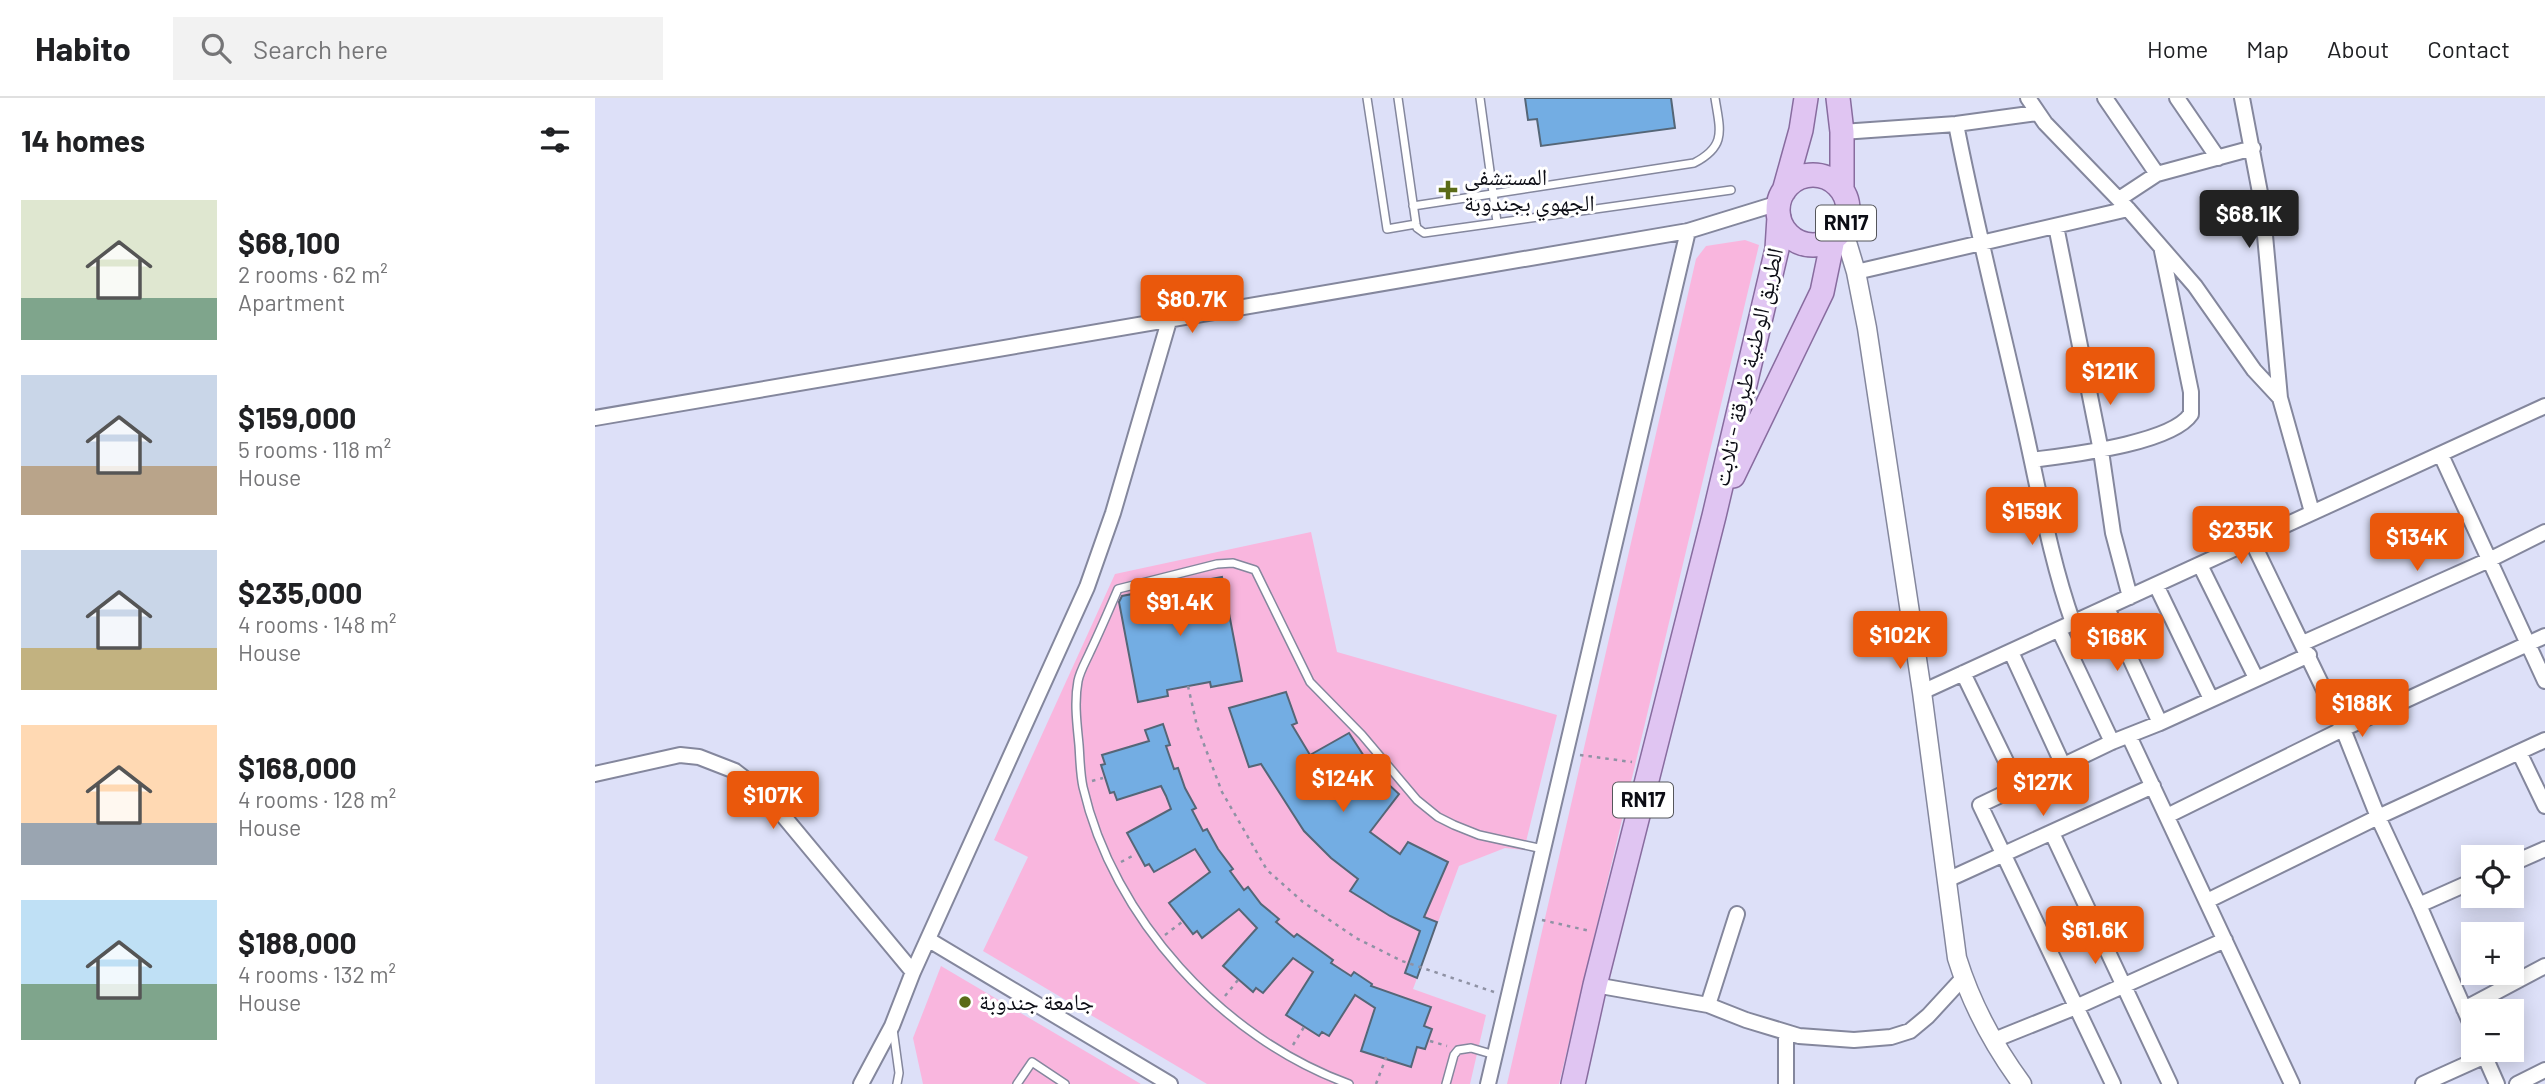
<!DOCTYPE html>
<meta charset="utf-8">
<style>
:root{--surface:#fff;--page:#f2f2f2;--text:#202124;--muted:#757577;--line:#e0e0e0;--accent:#ea580c}
body{margin:0;font-family:Barlow,"Noto Naskh Arabic",sans-serif;background:var(--page);color:var(--text);height:100vh;display:flex;flex-direction:column;font-size:26px;white-space:nowrap}
*{box-sizing:border-box;margin:0}
p{font-size:23px;color:var(--muted)}
.icon{flex:none;width:38px;height:38px;fill:none;stroke:currentColor;stroke-width:2;stroke-linecap:round;stroke-linejoin:round}
.map{position:relative;flex:1;overflow:hidden}
.drawer{display:flex;flex-direction:column;background:var(--surface);width:595px}
.drawer>*{flex:none}
.buttons{position:absolute;left:1866px;top:747px;display:grid;gap:14px}
.buttons a{display:grid;place-items:center;width:63px;height:63px;border-radius:0px;background:var(--surface);box-shadow:0 4px 18px #0003;font-size:35px}
.price{position:absolute;translate:-50% -60px;padding:0 16px;border-radius:7px;background:var(--accent);color:#fff;font-size:23px;line-height:46px;filter:drop-shadow(0 2px 4px #0008)}
.price::after{content:'';position:absolute;left:50%;top:42px;width:21px;height:16px;margin-left:-10px;background:inherit;clip-path:polygon(0 0,100% 0,50% 100%)}
.price.current{background:#222;color:#fff}
ul{padding:0;list-style:none}
li{display:flex;align-items:center;gap:21px;height:175px;padding:0 21px}
li span{display:grid;place-items:center;flex:none;width:196px;height:140px;border-radius:0px;color:#555}
li>.icon{margin-inline-start:auto}
span .icon{width:84px;height:84px;fill:#fffc;stroke-width:1}
li b{font-size:30px}
h2{display:flex;justify-content:space-between;align-items:center;height:84px;padding:0 21px;font-size:30px}
header{display:flex;align-items:center;gap:42px;box-sizing:border-box;height:98px;padding:0 35px;background:var(--surface);border-bottom:2px solid var(--line)}
header strong{font-size:33px}
nav{display:flex;gap:38px;margin-inline-start:auto;font-size:24px}
.search{width:490px;height:63px;background:var(--page);display:flex;align-items:center;gap:18px;box-sizing:border-box;padding:0 24px;border-radius:0px;color:var(--muted);font-size:26px}
main{display:flex;flex:1;min-height:0}
.map>svg:first-child{display:block}
.green{fill:#f9b6de}
.building{fill:#73ade3;stroke:#567;stroke-width:2}
.lines{fill:none;stroke-linecap:round;stroke-linejoin:round}
.service-casing{stroke:#84879d;stroke-width:10}
.minor-casing{stroke:#84879d;stroke-width:18}
.tertiary-casing{stroke:#84879d;stroke-width:21}
.primary-casing{stroke:#886c9f;stroke-width:26}
.path{stroke:#8f92a4;stroke-width:2.5;stroke-dasharray:3.5 5;stroke-linecap:butt}
.service{stroke:#fff;stroke-width:7}
.minor{stroke:#fff;stroke-width:14}
.tertiary{stroke:#fff;stroke-width:18}
.primary{stroke:#e0c5f2;stroke-width:23}
.poi-dot{fill:#5a6b17;stroke:#fff;stroke-width:2.5}
.labels{text-anchor:middle;stroke-width:6;stroke-linejoin:round;paint-order:stroke}
.shield{fill:#fff;stroke:#55565b;stroke-width:2}
.shield-label{font-size:21px;font-weight:bold;fill:#0c0d15}
.poi-label{font-size:23px;fill:#0c0d15;stroke:#fff;text-anchor:start}
.street-label{font-size:23px;fill:#0c0d15;stroke:#fff}
</style>
<header>
<strong>Habito</strong>
<div class="search"><svg class="icon" aria-label="search" viewBox="0 0 24 24"><circle cx="10" cy="10" r="6"/><path d="M15 15l6 6"/></svg>Search here</div>
<nav><a>Home</a><a>Map</a><a>About</a><a>Contact</a></nav>
</header>
<main>
<section class="drawer">
<h2>14 homes<svg class="icon" aria-label="filters" viewBox="0 0 24 24"><path d="M4 7h16M4 17h16"/><circle cx="9" cy="7" r="2"/><circle cx="15" cy="17" r="2"/></svg></h2>
<ul>
<li><span style="background:linear-gradient(#dfe7d0 70%,#7fa58c 0)"><svg class="icon" aria-label="home" viewBox="0 0 24 24"><path d="M3 11l9-7 9 7M6 9v11h12V9"/></svg></span><div><b>$68,100</b><p>2 rooms · 62 m²</p><p>Apartment</p></div></li>
<li><span style="background:linear-gradient(#c9d6e8 65%,#b9a48a 0)"><svg class="icon" aria-label="home" viewBox="0 0 24 24"><path d="M3 11l9-7 9 7M6 9v11h12V9"/></svg></span><div><b>$159,000</b><p>5 rooms · 118 m²</p><p>House</p></div></li>
<li><span style="background:linear-gradient(#c9d6e8 70%,#c2b280 0)"><svg class="icon" aria-label="home" viewBox="0 0 24 24"><path d="M3 11l9-7 9 7M6 9v11h12V9"/></svg></span><div><b>$235,000</b><p>4 rooms · 148 m²</p><p>House</p></div></li>
<li><span style="background:linear-gradient(#ffd9b3 70%,#9aa5b1 0)"><svg class="icon" aria-label="home" viewBox="0 0 24 24"><path d="M3 11l9-7 9 7M6 9v11h12V9"/></svg></span><div><b>$168,000</b><p>4 rooms · 128 m²</p><p>House</p></div></li>
<li><span style="background:linear-gradient(#bfe0f5 60%,#7fa58c 0)"><svg class="icon" aria-label="home" viewBox="0 0 24 24"><path d="M3 11l9-7 9 7M6 9v11h12V9"/></svg></span><div><b>$188,000</b><p>4 rooms · 132 m²</p><p>House</p></div></li>
</ul>
</section>
<div class="map">
<svg width="1950" height="986" viewBox="0 0 1950 986">
<rect width="100%" height="100%" fill="#dde0f8"/>
<path class="green" d="M1150 142 1164 147 964 986H912L1101 161 1111 148Z
M716 434 742 554 962 617 929 752 910 750 864 768 818 891 891 917 875 986H612L388 853 433 759 399 742 520 476Z
M346 868 546 986H328L318 940Z"/>
<path class="building" d="M930 0H1076L1080 30 946 48 942 21 933 22Z
M627 479 647 583 616 589 615 584 572 592 573 598 543 604 524 504 527 498Z
M691 594 702 625 697 627 715 657 754 635 778 672 804 696 775 734 805 756 813 744 853 764 829 819 842 824 822 880 810 875 825 833 795 818 755 793 763 781 736 760 709 733 666 666 654 669 634 610Z
M568 626 575 647 571 648 579 671 583 670 590 690 601 710 597 712 608 733 612 731 623 751 638 771 635 773 649 792 653 789 666 806 684 821 681 824 699 839 702 836 738 862 736 865 756 878 759 874 777 886 776 888 836 909 829 928 837 931 830 951 822 949 816 969 766 953 780 910 760 897 734 938 727 934 724 938 691 917 718 874 698 860 668 895 661 890 658 894 628 868 662 830 644 811 607 840 602 833 598 836 574 805 615 774 600 751 559 774 554 766 550 768 532 735 576 711 571 698 566 688 522 702 519 694 515 695 506 667 510 666 507 657 554 643 550 632Z"/>
<g class="lines">
<defs>
<path id="service" d="M772 0 792 131 821 126
M803 0 821 126 822 130 829 135 1136 92
M885 0 902 124
M818 108 1099 65C1132 48 1125 32 1120 0
M298 931 304 975 302 986
M422 986 437 964 470 986
M754 986C627 940 518 820 488 689 485 675 485 660 484 647 482 626 479 604 483 583 485 573 491 563 495 554 505 533 514 512 523 491L622 466 638 465 660 472 715 584 767 637 822 702 843 719 859 727 884 737 948 751
M851 986 859 957 863 952 876 950 900 957"/>
<path id="minor" d="M1433 0 1450 25 1533 111 1600 188 1659 272 1685 300 1717 414
M1510 0 1562 76
M1582 0 1623 60
M1647 0 1667 105 1685 300
M1361 26C1380 124 1405 221 1427 318 1443 387 1454 457 1478 525
M1247 34 1361 26 1442 15
M1524 101 1562 76 1658 50
M1461 128 1506 353 1518 435 1535 499
M1261 174 1533 111
M0 320 1093 133 1184 105
M1846 357 1950 583
M1437 362C1473 357 1576 346 1596 316V294L1567 153
M1657 443 1748 631 1783 719 1824 807 1878 931
M1605 467 1661 580
M1561 487 1616 601
M1512 510 1565 625
M1464 532 1517 644
M1708 545 1894 462 1950 434
M1416 554 1468 667
M1368 575 1423 688
M1327 594 1950 308
M1534 638 1697 986
M1924 654 1950 708
M0 676 85 657 104 659 140 673 171 697 318 874
M1572 718 1748 631 1950 538
M1457 735 1575 986
M1916 766 1950 751
M1352 782 1558 688
M1612 803 1783 719 1950 642
M1824 807 1878 783
M334 842 575 986
M1000 887 1113 907 1151 922 1204 938 1259 942 1296 939 1315 933 1333 918 1368 880
M1113 907 1142 816
M1869 911 1950 868
M1191 935V986
M1399 942 1481 909 1630 842
M1887 952 1902 986
M266 986 297 928 318 874 492 489 518 415 574 223
M893 986 1093 133
M1518 986 1385 707 1517 644 1565 625 1714 557
M1828 986 1890 958
M1922 986 1950 972"/>
<path id="tertiary" d="M1248 131 1261 174 1272 230 1327 594 1362 860C1376 905 1399 948 1427 986"/>
<path id="primary" d="M1243 0 1247 34V92
M1183 112a35 35 0 1 1 70 0a35 35 0 1 1-70 0Z
M1189 93 1206 32 1211 0
M1138 378 1227 194 1238 141
M978 986 1000 887 1119 418 1182 151 1184 119"/>
</defs>
<use href="#service" class="service-casing"/>
<use href="#minor" class="minor-casing"/>
<use href="#tertiary" class="tertiary-casing"/>
<use href="#primary" class="primary-casing"/>
<path class="path" d="M593 588 602 628 627 694 672 772 708 804 761 840 807 863 899 894
M985 657 1037 664
M497 683 508 680
M526 764 541 756
M947 822 995 833
M570 837 587 824
M630 898 643 882
M835 943 852 948
M698 947 709 929
M781 986 792 957"/>
<use href="#service" class="service"/>
<use href="#minor" class="minor"/>
<use href="#tertiary" class="tertiary"/>
<use href="#primary" class="primary"/>
</g>
<g class="poi-dot">
<path d="M849.5 81.5h7v7h7v7h-7v7h-7v-7h-7v-7h7z"/>
<circle cx="370" cy="904" r="7"/>
</g>
<g class="labels">
<g class="shield">
<rect x="1221" y="107.5" width="60" height="35" rx="5"/>
<rect x="1018" y="684.5" width="60" height="35" rx="5"/>
</g>
<g class="shield-label">
<text x="1251" y="132">RN17</text>
<text x="1048" y="709">RN17</text>
</g>
<g class="poi-label">
<text x="869" y="87">المستشفى<tspan x="869" dy="26">الجهوي بجندوبة</tspan></text>
<text x="384" y="912">جامعة جندوبة</text>
</g>
<g class="street-label">
<text transform="translate(1153 269) rotate(-77)" y="8">الطريق الوطنية طبرقة - تلابت</text>
</g>
</g>
</svg>
<div class="buttons">
<a><svg class="icon" aria-label="locate" viewBox="0 0 24 24"><circle cx="12" cy="12" r="6"/><path d="M12 2v4M12 18v4M2 12h4M18 12h4"/></svg></a>
<a>+</a>
<a>−</a>
</div>
<b class="price current" style="left:1654px;top:152px">$68.1K</b>
<b class="price" style="left:597px;top:237px">$80.7K</b>
<b class="price" style="left:1515px;top:309px">$121K</b>
<b class="price" style="left:1437px;top:449px">$159K</b>
<b class="price" style="left:1646px;top:468px">$235K</b>
<b class="price" style="left:1822px;top:475px">$134K</b>
<b class="price" style="left:585px;top:540px">$91.4K</b>
<b class="price" style="left:1305px;top:573px">$102K</b>
<b class="price" style="left:1522px;top:575px">$168K</b>
<b class="price" style="left:1767px;top:641px">$188K</b>
<b class="price" style="left:748px;top:716px">$124K</b>
<b class="price" style="left:1448px;top:720px">$127K</b>
<b class="price" style="left:178px;top:733px">$107K</b>
<b class="price" style="left:1500px;top:868px">$61.6K</b>
</div>
</main>
